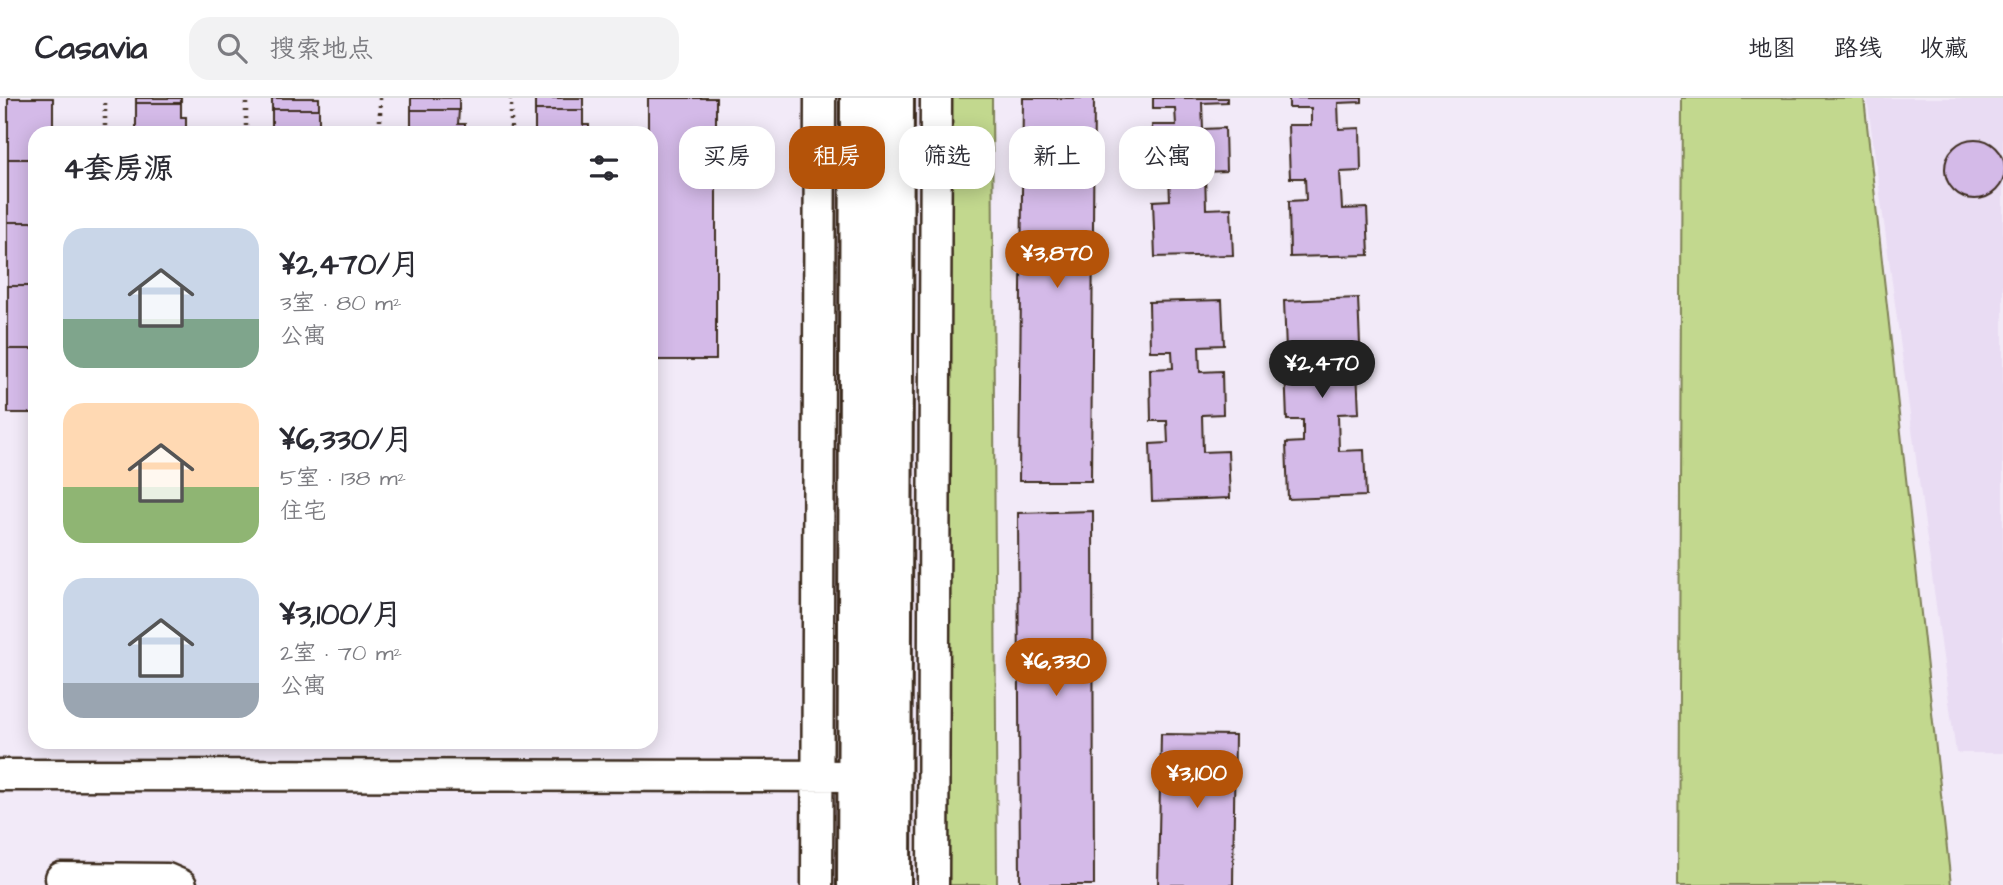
<!DOCTYPE html>
<html lang="zh">
<meta charset="utf-8">
<style>
:root{--surface:#fff;--page:#f2f2f3;--text:#2b2b33;--muted:#7c7c81;--line:#e1e1e2;--accent:#b45309}
body{margin:0;font-family:"Architects Daughter","LXGW WenKai TC",sans-serif;background:var(--page);color:var(--text);height:100vh;display:flex;flex-direction:column;font-size:26px;white-space:nowrap}
*{box-sizing:border-box;margin:0}
p{font-size:23px;color:var(--muted)}
.icon{flex:none;width:38px;height:38px;fill:none;stroke:currentColor;stroke-width:2;stroke-linecap:round;stroke-linejoin:round}
.map{position:relative;flex:1;overflow:hidden}
.side{position:absolute;left:28px;top:28px;width:630px;height:623px;display:flex;flex-direction:column;background:var(--surface);border-radius:21px;box-shadow:0 4px 18px #0003}
.side>*{flex:none}
.guide{position:absolute;left:679px;top:28px;width:665px;height:63px;display:flex;gap:14px}
.price{position:absolute;translate:-50% -60px;padding:0 16px;border-radius:24px;background:var(--accent);color:#fff;font-size:23px;line-height:46px;filter:drop-shadow(0 2px 4px #0008)}
.price::after{content:'';position:absolute;left:50%;top:42px;width:21px;height:16px;margin-left:-10px;background:inherit;clip-path:polygon(0 0,100% 0,50% 100%)}
.price.active{background:#222;color:#fff}
ul{padding:0;list-style:none}
li{display:flex;align-items:center;gap:21px;height:175px;padding:0 35px}
li span{display:grid;place-items:center;flex:none;width:196px;height:140px;border-radius:21px;color:#555}
li>.icon{margin-inline-start:auto}
span .icon{width:84px;height:84px;fill:#fffc;stroke-width:1}
li b{font-size:30px}
h2{display:flex;justify-content:space-between;align-items:center;height:84px;padding:0 35px;font-size:30px}
.chip{padding:0 24px;border-radius:21px;background:var(--surface);box-shadow:0 4px 18px #0003;font-size:24px;line-height:63px}
.chip.active{background:var(--accent);color:#fff}
header{display:flex;align-items:center;gap:42px;box-sizing:border-box;height:98px;padding:0 35px;background:var(--surface);border-bottom:2px solid var(--line)}
header strong{font-size:33px}
nav{display:flex;gap:38px;margin-inline-start:auto;font-size:24px}
.search{width:490px;height:63px;background:var(--page);display:flex;align-items:center;gap:18px;box-sizing:border-box;padding:0 24px;border-radius:21px;color:var(--muted);font-size:26px}
.map>svg:first-child{display:block}
.built{fill:#e9dcf3}
.green{fill:#c2d88e;stroke:#7e8156;stroke-width:2}
.building{fill:#d4bae8;stroke:#3b2a1e;stroke-width:2}
.lines{fill:none;stroke-linecap:round;stroke-linejoin:round}
.minor-casing{stroke:#3b2a1e;stroke-width:35}
.highway-casing{stroke:#3b2a1e;stroke-width:44}
.path{stroke:#3b2a1e;stroke-width:4.5;stroke-dasharray:2 5;stroke-linecap:butt}
.minor{stroke:#fff;stroke-width:30}
.highway{stroke:#fff;stroke-width:38}
</style>
<header>
<strong>Casavia</strong>
<div class="search"><svg class="icon" aria-label="search" viewBox="0 0 24 24"><circle cx="10" cy="10" r="6"/><path d="M15 15l6 6"/></svg>搜索地点</div>
<nav><a>地图</a><a>路线</a><a>收藏</a></nav>
</header>
<div class="map">
<svg width="2003" height="787" viewBox="0 0 2003 787">
<rect width="100%" height="100%" fill="#f2eaf8"/>
<filter id="ink" filterUnits="userSpaceOnUse"><feTurbulence type="fractalNoise" baseFrequency=".0143" numOctaves="2"/><feDisplacementMap in="SourceGraphic" scale="14" xChannelSelector="R" yChannelSelector="G"/><feConvolveMatrix kernelMatrix="1 2 1 2 8 2 1 2 1" color-interpolation-filters="sRGB"/></filter>
<g filter="url(#ink)">
<path class="built" d="M1867 0H2003V655H1956Z"/>
<path class="green" d="M936 0H992L997 787H933Z
M1682 0H1864L1951 787H1678Z"/>
<path class="building" d="M8 0H53V35H35V61H8Z
M136 0H181V5H136Z
M272 0H319V11H272Z
M411 0H459V12H411Z
M535 0H583V12H535Z
M648 0H716V262H651V35H648Z
M1023 0H1094L1091 383H1019Z
M1153 0H1227V4L1202 5 1203 31 1225 30 1226 73 1205 74 1206 111 1231 110 1233 157 1155 159 1153 103 1170 102 1169 80H1154L1152 27H1176L1175 10H1153Z
M1289 0H1362V4L1338 5 1339 31 1360 30 1361 73 1340 74 1342 111 1367 110 1369 157 1290 159 1289 103 1306 102 1305 80H1290L1288 27H1311V10H1289Z
M136 5H181V19H186V35H136Z
M272 11H319V26H325V35H272Z
M411 12H459L458 26H465V35H411Z
M535 12H583V27H589V35H535Z
M1945 71a30 30 0 1 1 60 0a30 30 0 1 1-60 0Z
M8 61H35V124H8Z
M8 124H35V188H8Z
M8 188H35V251H8Z
M1358 200 1360 246 1335 247 1336 273 1357 272 1359 315 1338 316 1339 353 1364 352 1366 398 1288 401 1286 345 1303 344V322H1287L1285 269 1308 268V252H1286L1284 203Z
M1222 202 1224 247 1199 248 1200 274 1222 273 1223 316 1202 317 1203 354 1228 353 1230 400 1152 403 1150 346 1168 345 1167 323H1151L1150 271 1173 270 1172 253H1150L1149 204Z
M8 251H35V315H8Z
M1093 413 1094 787H1020L1018 415Z
M1161 636 1235 637 1233 787H1158Z"/>
<g class="lines">
<defs>
<path id="minor" d="M0 677 878 678
M61 780 167 781 181 787
M817 787 820 0
M933 787 936 0"/>
<path id="highway" d="M857 787 860 0
M891 787 894 0"/>
</defs>
<use href="#minor" class="minor-casing"/>
<use href="#highway" class="highway-casing"/>
<path class="path" d="M380 0V35
M511 0V35
M105 35V0
M246 35V0"/>
<use href="#minor" class="minor"/>
<use href="#highway" class="highway"/>
</g>
</g>
</svg>
<b class="price" style="left:1057px;top:192px">¥3,870</b>
<b class="price active" style="left:1322px;top:302px">¥2,470</b>
<b class="price" style="left:1056px;top:600px">¥6,330</b>
<b class="price" style="left:1197px;top:712px">¥3,100</b>
<div class="guide">
<a class="chip">买房</a>
<a class="chip active">租房</a>
<a class="chip">筛选</a>
<a class="chip">新上</a>
<a class="chip">公寓</a>
</div>
<section class="side">
<h2>4套房源<svg class="icon" aria-label="filters" viewBox="0 0 24 24"><path d="M4 7h16M4 17h16"/><circle cx="9" cy="7" r="2"/><circle cx="15" cy="17" r="2"/></svg></h2>
<ul>
<li><span style="background:linear-gradient(#c9d6e8 65%,#7fa58c 0)"><svg class="icon" aria-label="home" viewBox="0 0 24 24"><path d="M3 11l9-7 9 7M6 9v11h12V9"/></svg></span><div><b>¥2,470/月</b><p>3室 · 80 m²</p><p>公寓</p></div></li>
<li><span style="background:linear-gradient(#ffd9b3 60%,#8fb573 0)"><svg class="icon" aria-label="home" viewBox="0 0 24 24"><path d="M3 11l9-7 9 7M6 9v11h12V9"/></svg></span><div><b>¥6,330/月</b><p>5室 · 138 m²</p><p>住宅</p></div></li>
<li><span style="background:linear-gradient(#c9d6e8 75%,#9aa5b1 0)"><svg class="icon" aria-label="home" viewBox="0 0 24 24"><path d="M3 11l9-7 9 7M6 9v11h12V9"/></svg></span><div><b>¥3,100/月</b><p>2室 · 70 m²</p><p>公寓</p></div></li>
</ul>
</section>
</div>
